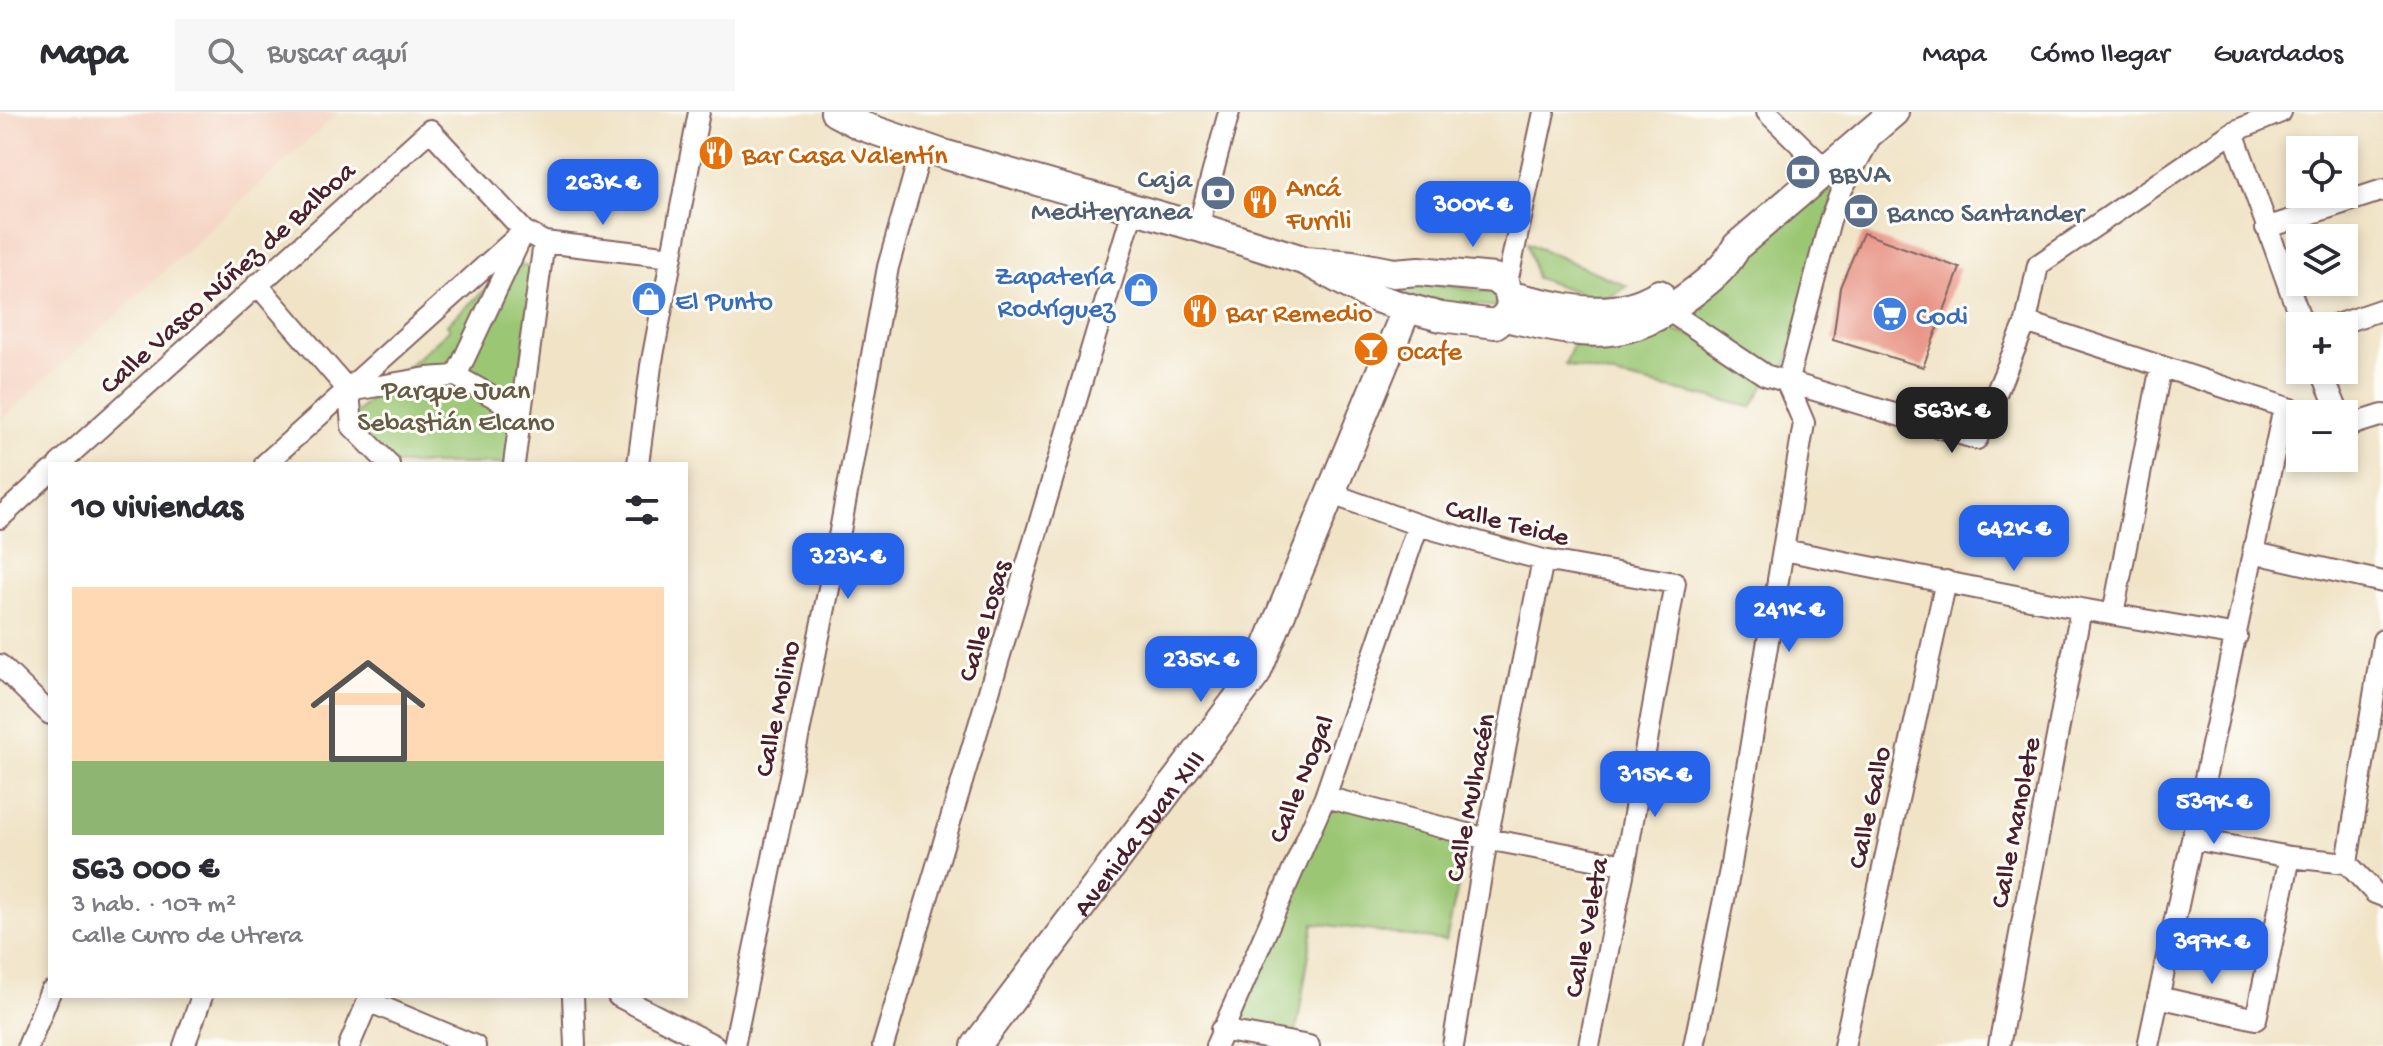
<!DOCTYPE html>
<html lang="es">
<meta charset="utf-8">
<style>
:root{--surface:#fff;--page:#f7f7f7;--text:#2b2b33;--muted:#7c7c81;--line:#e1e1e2;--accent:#2563eb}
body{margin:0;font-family:"Gochi Hand",sans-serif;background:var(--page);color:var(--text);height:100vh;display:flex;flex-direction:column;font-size:30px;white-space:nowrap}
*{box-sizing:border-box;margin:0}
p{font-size:26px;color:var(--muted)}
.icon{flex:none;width:44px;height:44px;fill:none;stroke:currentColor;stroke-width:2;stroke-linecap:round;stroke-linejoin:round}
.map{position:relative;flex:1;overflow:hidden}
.drawer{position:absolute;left:48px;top:350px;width:640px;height:536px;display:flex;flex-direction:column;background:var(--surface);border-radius:0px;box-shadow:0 4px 12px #0003}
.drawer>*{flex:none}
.controls{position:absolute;left:2286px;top:24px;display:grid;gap:16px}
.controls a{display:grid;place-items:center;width:72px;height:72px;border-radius:0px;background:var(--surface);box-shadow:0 4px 12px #0003;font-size:40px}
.price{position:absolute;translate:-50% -68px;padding:0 18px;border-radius:16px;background:var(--accent);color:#fff;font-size:26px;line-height:52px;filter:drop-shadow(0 2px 4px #0008)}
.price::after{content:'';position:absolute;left:50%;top:48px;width:24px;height:18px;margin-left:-12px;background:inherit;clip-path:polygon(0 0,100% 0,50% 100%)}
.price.on{background:#222;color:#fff}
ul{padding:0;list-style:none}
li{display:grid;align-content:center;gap:16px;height:424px;padding:0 24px}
li span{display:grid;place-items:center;height:248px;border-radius:0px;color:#555}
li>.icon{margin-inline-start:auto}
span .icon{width:144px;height:144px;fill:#fffc;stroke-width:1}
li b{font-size:34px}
h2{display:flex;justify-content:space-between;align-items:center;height:96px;padding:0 24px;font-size:34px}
header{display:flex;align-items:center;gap:48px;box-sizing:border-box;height:112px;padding:0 40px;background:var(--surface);border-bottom:2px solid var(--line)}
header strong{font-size:38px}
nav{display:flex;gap:44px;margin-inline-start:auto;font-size:28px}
.search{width:560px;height:72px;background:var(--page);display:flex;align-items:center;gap:20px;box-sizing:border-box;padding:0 28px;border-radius:0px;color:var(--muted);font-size:30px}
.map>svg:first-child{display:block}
.built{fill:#f5d3c2}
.green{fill:#9bc775;stroke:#727350;stroke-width:2}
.building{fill:#e78f80}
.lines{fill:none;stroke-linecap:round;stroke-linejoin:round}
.street-casing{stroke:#846461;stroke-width:24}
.secondary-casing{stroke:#846461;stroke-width:32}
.street{stroke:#fff;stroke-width:20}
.secondary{stroke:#fff;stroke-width:28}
.labels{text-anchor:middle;stroke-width:6;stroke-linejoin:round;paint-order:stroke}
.food-label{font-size:28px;fill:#c56008;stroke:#fdfcf7;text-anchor:start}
.service-label{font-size:28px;fill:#4e5e75;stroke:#fdfcf7;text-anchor:start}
.shop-label{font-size:28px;fill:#366cbe;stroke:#fdfcf7;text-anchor:start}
.street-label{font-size:28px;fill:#4a1f2b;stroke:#fdfcf7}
.park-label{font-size:28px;fill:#665a45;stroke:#fdfcf7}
</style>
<header>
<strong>Mapa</strong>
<div class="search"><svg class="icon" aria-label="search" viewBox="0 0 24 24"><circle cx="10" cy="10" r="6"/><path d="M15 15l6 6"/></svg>Buscar aquí</div>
<nav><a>Mapa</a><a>Cómo llegar</a><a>Guardados</a></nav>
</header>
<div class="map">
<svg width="2383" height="934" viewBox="0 0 2383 934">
<rect width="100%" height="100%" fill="#fdfcf7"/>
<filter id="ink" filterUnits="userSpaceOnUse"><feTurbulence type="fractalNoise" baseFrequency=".0125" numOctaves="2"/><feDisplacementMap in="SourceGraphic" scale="16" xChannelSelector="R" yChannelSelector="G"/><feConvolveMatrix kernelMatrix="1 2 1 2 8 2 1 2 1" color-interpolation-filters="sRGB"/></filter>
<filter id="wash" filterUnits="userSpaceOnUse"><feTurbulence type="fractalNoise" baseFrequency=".006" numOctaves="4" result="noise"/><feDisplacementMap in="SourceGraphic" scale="32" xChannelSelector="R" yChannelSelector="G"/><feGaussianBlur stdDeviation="1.8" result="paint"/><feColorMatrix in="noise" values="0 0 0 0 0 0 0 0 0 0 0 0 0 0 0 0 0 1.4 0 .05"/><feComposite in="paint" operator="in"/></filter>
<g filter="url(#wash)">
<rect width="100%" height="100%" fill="#f0e3c6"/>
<path class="built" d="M0 0H339L0 308Z"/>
<path class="green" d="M1861 33 1783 264 1684 200Z
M1527 131 1627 174 1604 189 1536 166Z
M513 153 534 155 509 352H381L342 313 450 217 447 212Z
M1409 169 1497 181 1495 195 1404 184Z
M1657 215 1700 225 1768 267 1752 295 1565 253 1573 233Z
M1331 688 1470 719 1446 829 1314 811 1296 921 1232 917Z"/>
<g id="blocks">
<path class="building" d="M1863 121 1960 156 1923 255 1833 228 1840 175Z"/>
</g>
</g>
<g filter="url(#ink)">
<use href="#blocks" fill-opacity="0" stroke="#846461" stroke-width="2"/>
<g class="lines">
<defs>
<path id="street" d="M1767 0 1827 59
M430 18 524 119 544 130 672 145
M2233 20 2303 214
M1198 115 1229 0
M2266 116 2383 78
M519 130 456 264 521 300
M257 172 349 279 352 314 389 352
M1506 175 1544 0
M1669 199 1765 263 1977 327 2026 210 2038 153 2233 20 2281 0
M2026 210 2306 302
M2333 214 2383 197
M2321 258 2339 302
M349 279 427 266 456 264
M2344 315 2383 303
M59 352 430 18
M265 352 524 119
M514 352 544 130
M638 352 651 254 699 0
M1332 382 1418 413 1543 448 1675 471 1625 753 1589 934
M0 406 50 360
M1784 438 2081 497 2237 524
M2255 441 2383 470
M2113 502 2161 254
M0 553 50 602
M1325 685 1487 727 1625 753
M2193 727 2290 745 2347 751 2375 781 2383 784
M2347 751 2383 528
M573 884 575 934
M618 884 715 934
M2158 885 2256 907 2290 745
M1221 918 1309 934
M28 934 50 880
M184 934 202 884
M349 934 368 889 475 934
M734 934 834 452 888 155 922 35
M883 934 1133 98
M1216 934 1325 685 1418 413
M1453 934 1487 727 1543 448
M1694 934 1730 758 1804 311 1787 271 1830 108 1842 77 1868 30
M1844 934 1946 469
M1999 934 2081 497
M2148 934 2284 295"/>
<g id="secondary">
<path d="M835 0 862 14 943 42 1198 115 1306 149 1370 184 1407 196 1441 205 1495 212 1505 205 1511 195 1510 184 1506 175 1494 166 1419 159 1394 161 1352 153 1306 149"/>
<path d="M1510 184C1564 195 1609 212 1659 182"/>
<path d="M1505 205C1584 222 1622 235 1691 182 1710 168 1726 155 1737 134L1894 0"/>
<path id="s1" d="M976 934 1256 562 1407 196"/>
</g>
</defs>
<use href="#street" class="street-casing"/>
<use href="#secondary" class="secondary-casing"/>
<use href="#street" class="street"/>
<use href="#secondary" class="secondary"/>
</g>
</g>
<defs>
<symbol id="restaurant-disc" viewBox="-11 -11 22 22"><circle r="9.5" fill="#e8710a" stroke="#fdfcf7"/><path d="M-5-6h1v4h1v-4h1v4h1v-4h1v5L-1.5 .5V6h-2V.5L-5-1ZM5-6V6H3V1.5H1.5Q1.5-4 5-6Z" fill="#fff"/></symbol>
<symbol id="bank-disc" viewBox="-11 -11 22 22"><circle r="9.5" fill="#5c6f8a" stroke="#fdfcf7"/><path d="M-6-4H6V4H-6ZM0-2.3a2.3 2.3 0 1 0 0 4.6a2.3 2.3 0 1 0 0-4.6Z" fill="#fff"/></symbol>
<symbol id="shop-disc" viewBox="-11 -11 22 22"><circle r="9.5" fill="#3f7fe0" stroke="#fdfcf7"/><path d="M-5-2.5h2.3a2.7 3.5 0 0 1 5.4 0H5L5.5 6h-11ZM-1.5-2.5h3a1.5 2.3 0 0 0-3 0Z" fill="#fff"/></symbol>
<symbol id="supermarket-disc" viewBox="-11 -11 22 22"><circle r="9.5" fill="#3f7fe0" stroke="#fdfcf7"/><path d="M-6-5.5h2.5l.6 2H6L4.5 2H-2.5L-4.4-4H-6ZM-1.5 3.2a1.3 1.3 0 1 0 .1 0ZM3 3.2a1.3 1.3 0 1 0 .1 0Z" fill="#fff"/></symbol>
<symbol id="bar-disc" viewBox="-11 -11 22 22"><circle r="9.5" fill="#e8710a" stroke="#fdfcf7"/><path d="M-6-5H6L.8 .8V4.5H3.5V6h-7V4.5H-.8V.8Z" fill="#fff"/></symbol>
</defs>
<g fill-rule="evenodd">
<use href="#restaurant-disc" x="696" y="21" width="40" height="40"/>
<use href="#bank-disc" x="1783" y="40" width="40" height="40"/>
<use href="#bank-disc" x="1198" y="61" width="40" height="40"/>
<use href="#restaurant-disc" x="1240" y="70" width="40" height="40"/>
<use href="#bank-disc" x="1841" y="79" width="40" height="40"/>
<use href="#shop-disc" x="1121" y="158" width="40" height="40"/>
<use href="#shop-disc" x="629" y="167" width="40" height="40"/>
<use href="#restaurant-disc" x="1180" y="179" width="40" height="40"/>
<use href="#supermarket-disc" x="1870" y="182" width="40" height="40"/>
<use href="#bar-disc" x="1351" y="217" width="40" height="40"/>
</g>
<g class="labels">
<g class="food-label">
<text x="742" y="51">Bar Casa Valentín</text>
<text x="1286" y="84">Ancá<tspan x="1286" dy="32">Furrili</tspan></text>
<text x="1226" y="209">Bar Remedio</text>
<text x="1397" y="247">Ocafe</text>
</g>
<g class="service-label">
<text x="1829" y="70">BBVA</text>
<text x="1192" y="75" text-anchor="end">Caja<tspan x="1192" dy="32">Mediterranea</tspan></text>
<text x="1887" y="109">Banco Santander</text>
</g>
<g class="shop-label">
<text x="1115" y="172" text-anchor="end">Zapatería<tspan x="1115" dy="32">Rodríguez</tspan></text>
<text x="675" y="197">El Punto</text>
<text x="1916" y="212">Codi</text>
</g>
<g class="street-label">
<text transform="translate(226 164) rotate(-42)" y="10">Calle Vasco Núñez de Balboa</text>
<text transform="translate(1508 408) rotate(14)" y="10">Calle Teide</text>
<text transform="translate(982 508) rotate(-73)" y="10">Calle Losas</text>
<text transform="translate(775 596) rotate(-78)" y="10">Calle Molino</text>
<text transform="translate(1299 666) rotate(-68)" y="10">Calle Nogal</text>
<text transform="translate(1468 685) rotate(-79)" y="10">Calle Mulhacén</text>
<text transform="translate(1867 695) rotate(-78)" y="10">Calle Gallo</text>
<text transform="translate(2013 710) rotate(-79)" y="10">Calle Manolete</text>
<text dy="10" stroke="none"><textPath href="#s1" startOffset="268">Avenida Juan XIII</textPath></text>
<text transform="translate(1584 815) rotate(-79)" y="10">Calle Veleta</text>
</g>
<g class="park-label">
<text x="456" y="286">Parque Juan<tspan x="456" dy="32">Sebastián Elcano</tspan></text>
</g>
</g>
</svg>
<div class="controls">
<a><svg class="icon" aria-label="locate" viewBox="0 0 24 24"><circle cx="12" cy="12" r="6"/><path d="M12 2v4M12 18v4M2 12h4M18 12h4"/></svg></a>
<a><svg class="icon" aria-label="layers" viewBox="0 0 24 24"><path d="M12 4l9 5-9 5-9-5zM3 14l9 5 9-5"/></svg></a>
<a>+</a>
<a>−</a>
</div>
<b class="price" style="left:603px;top:115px">263K €</b>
<b class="price" style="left:1473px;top:137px">300K €</b>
<b class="price on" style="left:1952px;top:343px">563K €</b>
<b class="price" style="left:2014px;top:461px">642K €</b>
<b class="price" style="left:848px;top:489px">323K €</b>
<b class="price" style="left:1789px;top:542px">241K €</b>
<b class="price" style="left:1201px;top:592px">235K €</b>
<b class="price" style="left:1655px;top:707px">315K €</b>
<b class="price" style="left:2214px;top:734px">539K €</b>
<b class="price" style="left:2212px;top:874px">397K €</b>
<section class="drawer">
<h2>10 viviendas<svg class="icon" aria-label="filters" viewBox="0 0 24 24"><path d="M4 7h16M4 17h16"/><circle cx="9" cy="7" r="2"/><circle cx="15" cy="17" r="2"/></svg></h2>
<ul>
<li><span style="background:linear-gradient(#ffd9b3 70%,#8fb573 0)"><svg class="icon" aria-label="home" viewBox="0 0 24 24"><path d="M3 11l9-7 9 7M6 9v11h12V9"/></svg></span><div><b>563 000 €</b><p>3 hab. · 107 m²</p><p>Calle Curro de Utrera</p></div></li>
</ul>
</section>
</div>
